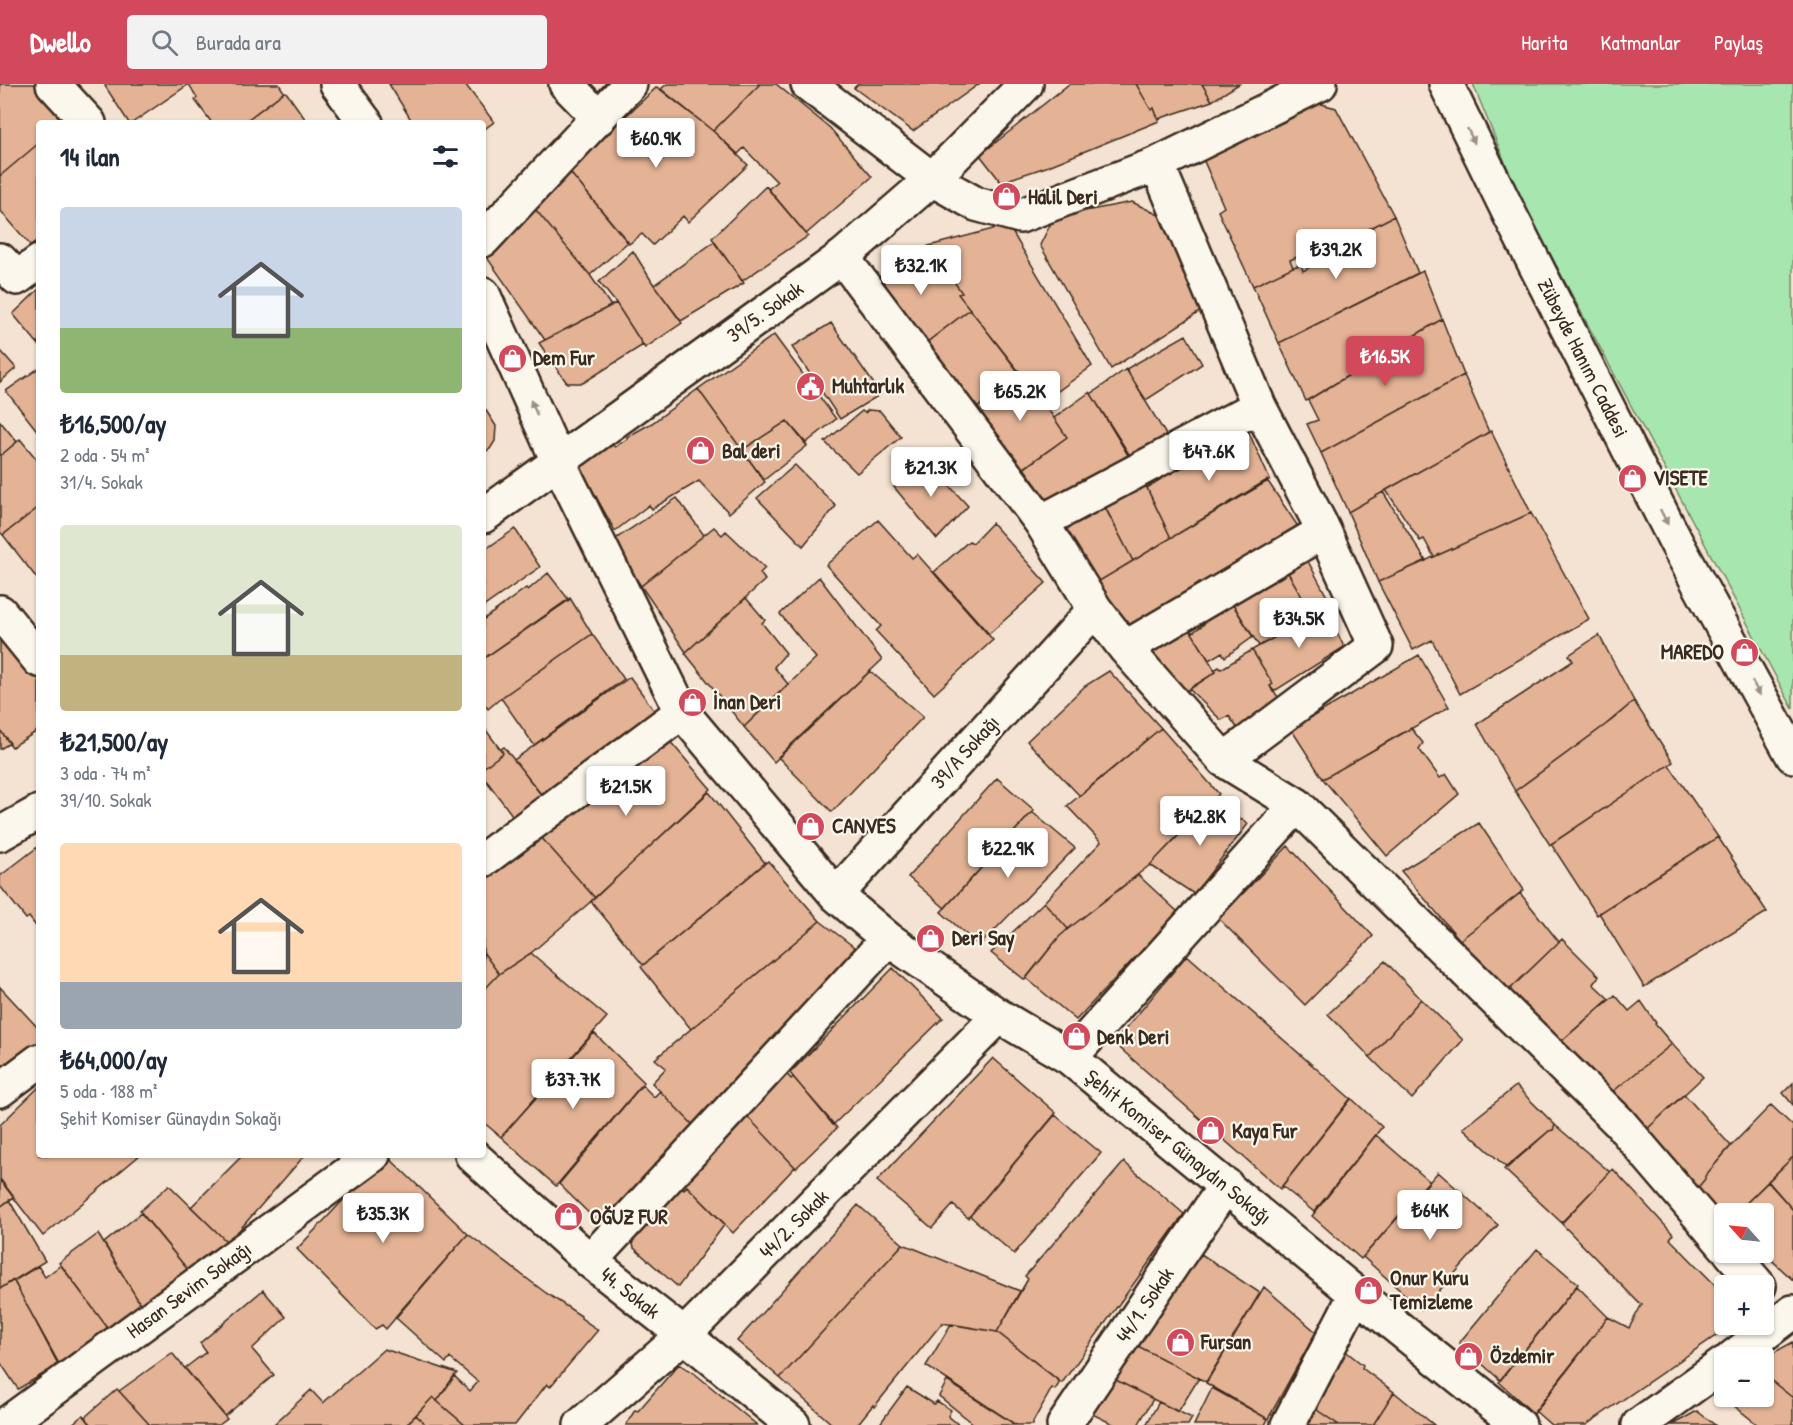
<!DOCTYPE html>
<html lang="tr">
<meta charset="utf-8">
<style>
:root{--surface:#fff;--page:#f2f2f3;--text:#1f2937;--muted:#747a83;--accent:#d1495b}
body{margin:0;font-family:"Patrick Hand",sans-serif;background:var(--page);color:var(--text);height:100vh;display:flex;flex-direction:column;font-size:22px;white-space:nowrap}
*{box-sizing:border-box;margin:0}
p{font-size:20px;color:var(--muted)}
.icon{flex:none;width:33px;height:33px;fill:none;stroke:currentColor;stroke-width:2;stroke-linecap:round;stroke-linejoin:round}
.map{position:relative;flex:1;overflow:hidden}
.side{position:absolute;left:36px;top:36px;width:450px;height:1038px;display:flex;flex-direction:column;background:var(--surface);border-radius:6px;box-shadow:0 2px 4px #0004}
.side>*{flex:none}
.needle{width:39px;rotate:297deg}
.fabs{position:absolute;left:1714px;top:1119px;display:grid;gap:12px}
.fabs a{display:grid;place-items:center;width:60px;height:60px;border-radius:6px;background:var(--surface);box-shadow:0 2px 4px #0004;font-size:30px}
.price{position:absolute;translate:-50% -51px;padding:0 14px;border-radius:6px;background:#fff;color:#222;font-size:20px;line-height:39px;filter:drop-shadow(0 2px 3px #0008)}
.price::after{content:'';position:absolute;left:50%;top:36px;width:18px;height:14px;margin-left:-9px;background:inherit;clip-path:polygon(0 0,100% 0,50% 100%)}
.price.on{background:var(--accent);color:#fff}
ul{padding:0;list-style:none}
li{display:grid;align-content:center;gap:12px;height:318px;padding:0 24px}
li span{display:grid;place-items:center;height:186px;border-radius:6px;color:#555}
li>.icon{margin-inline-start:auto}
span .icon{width:108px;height:108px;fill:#fffc;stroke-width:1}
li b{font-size:26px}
h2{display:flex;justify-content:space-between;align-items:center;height:72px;padding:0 24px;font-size:26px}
header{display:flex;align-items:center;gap:36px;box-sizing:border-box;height:84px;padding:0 30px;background:var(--accent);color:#fff}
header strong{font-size:28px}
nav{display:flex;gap:33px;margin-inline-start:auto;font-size:21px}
.search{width:420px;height:54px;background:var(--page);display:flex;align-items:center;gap:15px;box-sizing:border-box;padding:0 21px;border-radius:6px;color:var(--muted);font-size:22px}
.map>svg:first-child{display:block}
.green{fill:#a7e7af;stroke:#718866;stroke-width:1.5}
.building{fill:#e4b395;stroke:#3b2a1e;stroke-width:1.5}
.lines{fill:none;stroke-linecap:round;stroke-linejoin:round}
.street-casing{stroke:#3b2a1e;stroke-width:38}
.secondary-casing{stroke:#3b2a1e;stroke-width:38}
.street{stroke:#fbf7ec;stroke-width:33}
.secondary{stroke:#fbf7ec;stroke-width:33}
.oneway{fill:#9b9085}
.labels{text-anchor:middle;stroke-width:4.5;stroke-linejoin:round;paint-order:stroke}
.poi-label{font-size:21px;font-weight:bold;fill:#3b2a1e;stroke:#fbf7ec;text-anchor:start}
.street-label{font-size:21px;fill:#3b2a1e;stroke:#fbf7ec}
</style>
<header>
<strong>Dwello</strong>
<div class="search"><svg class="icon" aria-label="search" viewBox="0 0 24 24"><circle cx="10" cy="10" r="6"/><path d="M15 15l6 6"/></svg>Burada ara</div>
<nav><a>Harita</a><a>Katmanlar</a><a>Paylaş</a></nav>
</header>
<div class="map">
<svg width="1793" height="1341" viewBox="0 0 1793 1341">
<rect width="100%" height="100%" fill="#f4e3d2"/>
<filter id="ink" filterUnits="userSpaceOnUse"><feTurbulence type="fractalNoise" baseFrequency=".0167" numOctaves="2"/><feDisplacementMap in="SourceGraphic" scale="12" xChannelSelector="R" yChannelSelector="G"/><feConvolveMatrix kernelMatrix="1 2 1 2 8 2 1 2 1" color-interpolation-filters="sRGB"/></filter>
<g filter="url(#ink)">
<path class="green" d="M1473 0H1793V625L1518 110Z"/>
<path class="building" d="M0 0H44L72 34 65 39H39V59L0 92Z
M108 0H189L132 39H129L105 2Z
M189 0H279L284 8 243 39H212L195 16 197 14Z
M389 0H465L494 38 483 46V39H413Z
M667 0H760L713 47 661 5Z
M760 0H776L830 44 872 93 806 150 768 105 777 98 744 64 738 70 713 47Z
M858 0H979L913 47 854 4Z
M1069 0H1136L1151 26 1154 24 1159 37 1046 83 1001 98 980 71Z
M1136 0H1202L1212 17 1158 35 1154 24 1151 26Z
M1202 0H1239L1212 17Z
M657 3 713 47 748 81 688 138 683 132 653 161 642 150 629 160 568 86Z
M284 8H286L308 39H243Z
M1314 18 1336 24 1394 132 1316 172 1314 166 1290 176 1293 183 1253 202 1218 127 1224 123 1203 75Z
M39 59V155L31 162 0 126V92Z
M568 86 628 158 590 191 530 119Z
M766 102 808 152 742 197 712 154Z
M1132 118 1163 133 1201 227 1111 285 1040 161 1054 133Z
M535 125 590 191 611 222 545 256 483 168Z
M1394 132 1418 189 1279 259 1253 202 1293 183 1301 181 1303 187 1319 178 1316 172Z
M1008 141 1092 282 1043 318 958 210 962 209 929 162Z
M714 158 744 199 681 237 654 201Z
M929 162 962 209 958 210 970 225 922 262 868 201Z
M633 167 654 201 682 239 645 264 616 219 599 198Z
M1423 187 1442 235 1306 317 1279 259Z
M39 205V261L13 230Z
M616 219 643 261 583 299H567L539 259Z
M970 225 1020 290 972 328 922 262Z
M1442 235 1464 291 1321 369 1307 340 1318 336 1308 316Z
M831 239 881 310 840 335 792 263Z
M774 251 836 335 806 359 787 337 742 366 698 305Z
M1186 251 1202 280 1146 316 1126 285Z
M0 266 16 284 0 298Z
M39 284V349L6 307Z
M1126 285 1168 354 1134 378 1091 310Z
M1020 290 1043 318 1067 353 1022 386 972 328Z
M1464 291 1489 348 1348 428 1321 369Z
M698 305 765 398 729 429 699 397 652 425 649 421 615 447 578 380 610 359 615 363 627 355V353L652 339Z
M1090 308 1128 371 1051 422 1024 384 1067 353 1054 334Z
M483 322 496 342 495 357 490 365 483 369Z
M868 326 880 327 901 353 857 389 825 358 862 327 865 329Z
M0 337 17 358 0 372Z
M787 337 807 362 764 396 742 366Z
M1243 341 1246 342 1270 396 1171 454 1147 404Z
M1491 347 1531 429 1434 473 1424 455 1420 457 1386 406Z
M20 355 39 378V423L3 451 0 448V372Z
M923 373 968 422 937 455 894 403Z
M795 381 836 422 803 462 757 414Z
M1141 392 1171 454 1133 477 1101 415Z
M1267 396 1303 450 1133 553 1096 499Z
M1383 408 1426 477 1378 498 1348 428Z
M677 414 704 451 641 502 611 458Z
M1102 418 1133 477 1091 502 1056 448Z
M39 423V497L3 451Z
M1531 429 1589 535 1460 610 1432 556 1413 566 1378 498Z
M878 436 912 474 917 470 993 556 934 610 876 547 881 542 826 481Z
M992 439 1046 499 989 550 934 488 969 457 973 459Z
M714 443 722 451 726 447 765 484 760 489 765 496 686 568 641 502Z
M515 445 540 483 483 523V467Z
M1303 468 1332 522 1313 532 1283 480Z
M1282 478 1313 532 1259 562 1226 509Z
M548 489 569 516 483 575V536L526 504 528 506Z
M819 493 882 576 774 678 744 643 816 574 780 530Z
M570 514 592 550 501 614 488 625 483 618V575Z
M746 514 765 536 762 539 786 569 774 583 788 600 744 643 685 569Z
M1230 516 1253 553 1225 573 1222 568 1209 576 1192 549 1204 540 1202 537Z
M1326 525 1344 563 1273 608 1270 602 1273 600 1252 566Z
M1183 534 1216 588 1187 607 1185 604 1179 609 1142 561Z
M0 545 39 596V646L12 663 0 646Z
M592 550 624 595 534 661 501 614Z
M1599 551 1634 617 1604 642 1515 707 1477 640 1573 577 1569 571Z
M1252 566 1273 600 1270 602 1281 617 1240 648 1229 632 1221 636 1189 605 1216 588 1214 586 1219 583 1221 585Z
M1419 571 1449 623 1323 695 1291 645Z
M870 587 923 633 832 728 778 673Z
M1109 587 1161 644 1080 712 1027 657 1085 602Z
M630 593 656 629 541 710 514 676Z
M1634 617 1673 678 1550 761 1515 707 1612 636Z
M483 642 503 669 483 684Z
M1161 644 1219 710 1150 781 1068 845 1044 818 1101 758 1067 722Z
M1411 644 1423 659 1419 665 1440 694 1446 690 1459 710 1387 772 1323 695Z
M0 646 10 659 0 665Z
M668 655 711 705 595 814 540 752Z
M504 663 542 712 515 735 483 692V684L503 669 501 665Z
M1669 681 1718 753 1597 831 1551 760Z
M997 694 1034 726 945 824 908 793Z
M709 708 765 779 643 881 591 817Z
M1213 715 1248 740 1194 810 1150 781Z
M1032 728 1075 764 979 862 941 828Z
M1479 739 1524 806 1460 856 1401 787Z
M540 752 595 814 531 869 499 890 483 868V795Z
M1718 753 1767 828 1644 903 1599 829Z
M39 762V846L29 833 26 835 0 802V792Z
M1288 762 1373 852 1305 921 1219 835Z
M768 777 820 837 691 945 641 883Z
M1138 791 1178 828 1076 936 1026 894 1059 853 1068 845Z
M1520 809 1559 858 1507 908 1460 856Z
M1044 818 1068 845 1059 853 1025 896 991 869Z
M820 837 862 869 697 1045 652 999 666 984 655 975Z
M1562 855 1599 892 1593 900 1609 915 1557 961 1505 910Z
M483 868 499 890 483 907Z
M531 869 607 933 501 1053 483 1038V907L499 890Z
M1187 871 1351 1015 1280 1105 1114 959Z
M1385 877 1421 915 1370 973 1328 930Z
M893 884 943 934 833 1041 790 989Z
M0 903 39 945V965L0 994Z
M1615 911 1629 927 1641 917 1656 939 1655 940 1672 960 1611 1009 1557 961Z
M1421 915 1463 956 1412 1015 1370 973Z
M594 949 644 998 556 1102 501 1053Z
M1672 960 1703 993 1644 1048 1611 1009Z
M993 974 1056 1029 968 1134 953 1121 932 1144 877 1097Z
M786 989 791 995 793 993 837 1044 796 1084 746 1031Z
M1793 999V1021L1783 1009Z
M642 1001 654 1013 660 1007 697 1045 601 1141 559 1100Z
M1516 1002 1555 1041 1553 1046 1549 1047 1507 1084 1463 1044Z
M39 1003V1071H140L43 1152 0 1096V1041Z
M1684 1010 1731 1062 1705 1092V1095L1696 1106 1644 1048Z
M1351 1014 1382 1043 1314 1128 1282 1102Z
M1771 1021 1793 1042V1073L1735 1130H1725V1133L1696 1106 1705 1095V1092L1728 1065Z
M746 1031 795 1083 733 1149 687 1102 684 1105 678 1100Z
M1055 1031 1101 1069 1014 1170 970 1132Z
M1555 1041 1610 1088 1562 1139 1504 1085 1549 1047 1553 1046Z
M1376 1051 1429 1097 1361 1175 1312 1132Z
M243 1071H305L228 1159 191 1123Z
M386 1071 468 1150 386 1245 382 1241 375 1245 297 1165Z
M1793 1073V1126L1768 1097Z
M1124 1078 1184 1130 1062 1299 997 1248 1028 1195 1025 1192Z
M1613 1085 1673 1150 1670 1155 1725 1211 1724 1246 1586 1341H1551L1535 1327 1608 1233 1629 1244 1642 1220 1639 1219 1561 1139Z
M1438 1088 1498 1141 1422 1226 1363 1173Z
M0 1095 14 1113 0 1123Z
M676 1098 684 1105 687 1102 725 1140 678 1203 634 1164 630 1150Z
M1768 1098 1793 1126V1196L1763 1168 1764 1130H1735Z
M169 1101 228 1159 193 1192 140 1127Z
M9 1116 45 1177 0 1205V1123Z
M858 1121 903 1160 780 1294 737 1257Z
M141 1129 193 1192 145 1228 104 1159Z
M98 1150 144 1226 110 1247 59 1179Z
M468 1150 546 1209 581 1232V1234L598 1246 550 1303 547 1300 515 1341H465L437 1317 454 1292 470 1307 478 1298 450 1274 446 1279 395 1233Z
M903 1160 1020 1207 997 1248 942 1239 874 1323 873 1321 857 1341H833L780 1294Z
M1537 1165 1578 1200 1500 1296 1459 1259Z
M1201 1170 1260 1209 1206 1298 1136 1261Z
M61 1181 110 1247 59 1282 14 1197 38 1182 45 1193Z
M13 1196 58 1278 50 1287H48L18 1305 0 1278V1205Z
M1577 1202 1608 1233 1534 1330 1499 1298Z
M1264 1203 1316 1248 1268 1335 1206 1299Z
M263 1206 286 1233 252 1265 274 1291 225 1332 185 1284 206 1268 200 1259Z
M951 1240 997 1248 1060 1298 1055 1306 1052 1304 1033 1338V1341H1016L926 1282Z
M1793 1258V1314L1764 1291V1274Z
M1136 1261 1199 1294 1178 1328 1112 1294Z
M384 1265 457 1289 437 1317 433 1313 406 1341H273L311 1306 323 1319Z
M1343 1265 1363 1281 1362 1284 1394 1308 1373 1341H1339L1317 1326 1318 1324 1310 1320Z
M172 1269 227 1335 219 1341H150L119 1307Z
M679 1280 694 1289 757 1341H626L635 1326 638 1327Z
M1764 1291 1793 1314V1341H1758L1712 1304 1725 1296V1312H1764Z
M1112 1294 1153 1315 1138 1341H1115L1088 1328Z
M947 1297 1016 1341H975L939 1312Z
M907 1303 934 1320 937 1317 951 1326 948 1332 959 1341H879Z
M1212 1304 1268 1335 1265 1341H1194Z
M117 1305 119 1307 150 1341H91L85 1333Z
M1394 1308 1434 1341H1373Z
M433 1313 437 1317 465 1341H426L416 1331Z
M1159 1318 1192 1334 1188 1341H1146Z
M1310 1320 1318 1324 1317 1326 1339 1341H1299Z
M1697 1327 1715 1341H1672Z
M83 1331 92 1341H71Z
M416 1331 426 1341H406Z"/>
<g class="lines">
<defs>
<path id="street" d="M53 0 89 39
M337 0 366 39
M566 0 599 34
M808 0 932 95 976 120 1020 132 1157 80 1320 0
M1157 80 1259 322 1324 447 1376 562 1224 676
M483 156 630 0
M842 173 1041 438 1095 525 1125 564 1224 676 1297 721 1619 1038 1725 1162
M0 176 17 194 39 178
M483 210 558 377 682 628 836 811 888 855 999 932 1070 974 1356 1210 1519 1341
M1041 438 1259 322
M0 528 39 576
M1125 564 1324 447
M483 776 682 628
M836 811 1095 525
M1070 974 1297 721
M0 1006 39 977
M472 1071 590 1177 684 1251 793 1341
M1730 1168 1759 1202
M590 1177 888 855
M1732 1274 1793 1228
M5 1341 373 1071
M581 1341 684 1251 999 932
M1064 1341 1226 1101
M1288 1341 1356 1210
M1639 1341 1725 1279"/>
<path id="secondary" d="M1446 0 1511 133 1677 460 1793 672
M483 432 842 173 932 95 1026 0
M0 750 39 728"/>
</defs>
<use href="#street" class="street-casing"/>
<use href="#secondary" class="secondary-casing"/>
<use href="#street" class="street"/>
<use href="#secondary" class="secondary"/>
</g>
<defs><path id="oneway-solid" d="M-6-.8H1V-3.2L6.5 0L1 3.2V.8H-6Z" transform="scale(1.5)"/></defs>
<g class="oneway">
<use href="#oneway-solid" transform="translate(1471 52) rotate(64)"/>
<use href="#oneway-solid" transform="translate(534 324) rotate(-114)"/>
<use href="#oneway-solid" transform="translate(1664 433) rotate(63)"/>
<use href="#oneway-solid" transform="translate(1756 604) rotate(61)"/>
</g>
</g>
<defs>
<symbol id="shop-disc" viewBox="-11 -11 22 22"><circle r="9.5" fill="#d1495b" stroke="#fbf7ec"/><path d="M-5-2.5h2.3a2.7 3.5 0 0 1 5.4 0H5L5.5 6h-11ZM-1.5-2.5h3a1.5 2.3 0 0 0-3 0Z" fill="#fff"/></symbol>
<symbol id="civic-disc" viewBox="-11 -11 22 22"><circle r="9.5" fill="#d1495b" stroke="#fbf7ec"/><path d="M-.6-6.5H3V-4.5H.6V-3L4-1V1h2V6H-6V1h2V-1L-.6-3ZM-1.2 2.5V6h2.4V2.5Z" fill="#fff"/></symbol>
</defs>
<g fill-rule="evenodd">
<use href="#shop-disc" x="990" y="96" width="33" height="33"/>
<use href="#shop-disc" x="496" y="258" width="33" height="33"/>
<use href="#civic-disc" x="794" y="286" width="33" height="33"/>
<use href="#shop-disc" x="684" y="350" width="33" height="33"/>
<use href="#shop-disc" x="1616" y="378" width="33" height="33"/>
<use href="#shop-disc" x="1728" y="552" width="33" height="33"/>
<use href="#shop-disc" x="676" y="602" width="33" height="33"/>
<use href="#shop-disc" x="794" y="726" width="33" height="33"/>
<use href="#shop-disc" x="914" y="838" width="33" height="33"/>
<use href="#shop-disc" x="1060" y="936" width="33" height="33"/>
<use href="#shop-disc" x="1194" y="1030" width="33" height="33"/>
<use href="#shop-disc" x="552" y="1116" width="33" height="33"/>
<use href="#shop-disc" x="1352" y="1190" width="33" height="33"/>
<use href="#shop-disc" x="1164" y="1242" width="33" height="33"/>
<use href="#shop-disc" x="1452" y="1256" width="33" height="33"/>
</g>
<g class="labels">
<g class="poi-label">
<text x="1028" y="120">Halil Deri</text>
<text x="533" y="281">Dem Fur</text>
<text x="832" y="309">Muhtarlık</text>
<text x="722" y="374">Bal deri</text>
<text x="1653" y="401">VISETE</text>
<text x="1724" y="575" text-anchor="end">MAREDO</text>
<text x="713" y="625">İnan Deri</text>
<text x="832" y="749">CANVES</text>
<text x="952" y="861">Deri Say</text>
<text x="1097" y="960">Denk Deri</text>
<text x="1232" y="1054">Kaya Fur</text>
<text x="590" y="1140">OĞUZ FUR</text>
<text x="1390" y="1201">Onur Kuru<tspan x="1390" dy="24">Temizleme</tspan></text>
<text x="1201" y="1265">Fursan</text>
<text x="1490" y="1279">Özdemir</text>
</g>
<g class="street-label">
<text transform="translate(765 228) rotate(-36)" y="7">39/5. Sokak</text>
<text transform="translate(1583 274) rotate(63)" y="7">Zübeyde Hanım Caddesi</text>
<text transform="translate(965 668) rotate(-48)" y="7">39/A Sokağı</text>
<text transform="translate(1178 1063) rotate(39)" y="7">Şehit Komiser Günaydın Sokağı</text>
<text transform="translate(794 1140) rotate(-45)" y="7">44/2. Sokak</text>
<text transform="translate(189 1206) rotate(-36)" y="7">Hasan Sevim Sokağı</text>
<text transform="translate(630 1209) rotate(38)" y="7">44. Sokak</text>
<text transform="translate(1145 1221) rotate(-56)" y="7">44/1. Sokak</text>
</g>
</g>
</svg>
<div class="fabs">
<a><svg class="needle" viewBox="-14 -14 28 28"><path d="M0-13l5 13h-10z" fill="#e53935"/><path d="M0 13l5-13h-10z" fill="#747a83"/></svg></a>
<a>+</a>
<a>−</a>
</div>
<b class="price" style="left:656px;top:85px">₺60.9K</b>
<b class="price" style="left:1336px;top:196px">₺39.2K</b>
<b class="price" style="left:921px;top:212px">₺32.1K</b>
<b class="price on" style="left:1385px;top:303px">₺16.5K</b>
<b class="price" style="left:1020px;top:338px">₺65.2K</b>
<b class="price" style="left:1209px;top:398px">₺47.6K</b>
<b class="price" style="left:931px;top:414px">₺21.3K</b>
<b class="price" style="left:1299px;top:565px">₺34.5K</b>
<b class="price" style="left:626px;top:733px">₺21.5K</b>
<b class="price" style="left:1200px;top:763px">₺42.8K</b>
<b class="price" style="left:1008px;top:795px">₺22.9K</b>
<b class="price" style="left:573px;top:1026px">₺37.7K</b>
<b class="price" style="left:1430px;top:1157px">₺64K</b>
<b class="price" style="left:383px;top:1160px">₺35.3K</b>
<section class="side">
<h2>14 ilan<svg class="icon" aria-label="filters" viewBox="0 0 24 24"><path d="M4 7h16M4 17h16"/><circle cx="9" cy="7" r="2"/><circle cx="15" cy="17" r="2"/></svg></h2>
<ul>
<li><span style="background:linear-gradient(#c9d6e8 65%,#8fb573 0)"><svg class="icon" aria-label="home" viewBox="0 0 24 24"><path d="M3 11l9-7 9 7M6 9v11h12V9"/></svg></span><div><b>₺16,500/ay</b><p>2 oda · 54 m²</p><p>31/4. Sokak</p></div></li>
<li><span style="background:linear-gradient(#dfe7d0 70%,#c2b280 0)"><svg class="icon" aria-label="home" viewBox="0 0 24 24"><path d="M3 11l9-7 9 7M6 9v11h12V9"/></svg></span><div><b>₺21,500/ay</b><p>3 oda · 74 m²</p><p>39/10. Sokak</p></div></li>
<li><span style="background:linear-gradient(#ffd9b3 75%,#9aa5b1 0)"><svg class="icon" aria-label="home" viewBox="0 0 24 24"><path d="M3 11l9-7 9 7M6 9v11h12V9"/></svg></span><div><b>₺64,000/ay</b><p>5 oda · 188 m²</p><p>Şehit Komiser Günaydın Sokağı</p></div></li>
</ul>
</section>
</div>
